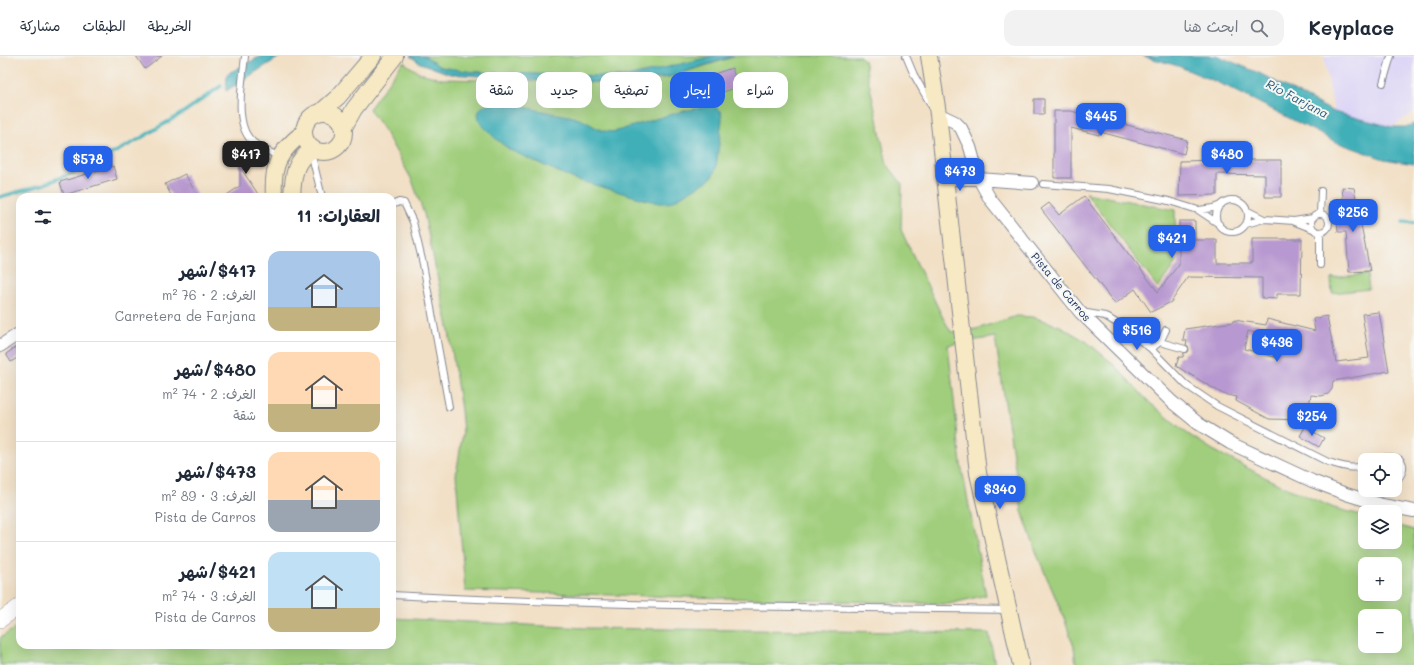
<!DOCTYPE html>
<html lang="ar">
<meta charset="utf-8">
<style>
:root{--surface:#fff;--page:#f2f2f3;--text:#1f2937;--muted:#747a83;--line:#e0e1e3;--accent:#2563eb}
body{margin:0;font-family:Mali,"Playpen Sans Arabic",sans-serif;background:var(--page);color:var(--text);direction:rtl;height:100vh;display:flex;flex-direction:column;font-size:15px;white-space:nowrap}
*{box-sizing:border-box;margin:0}
p{font-size:13px;color:var(--muted)}
.icon{flex:none;width:22px;height:22px;fill:none;stroke:currentColor;stroke-width:2;stroke-linecap:round;stroke-linejoin:round}
.map{position:relative;flex:1;overflow:hidden;direction:ltr}
.side{position:absolute;left:16px;top:137px;width:380px;height:456px;display:flex;flex-direction:column;background:var(--surface);border-radius:12px;box-shadow:0 4px 16px #0002;direction:rtl}
.side>*{flex:none}
.guide{position:absolute;left:408px;top:16px;width:380px;height:36px;direction:rtl;display:flex;gap:8px}
.buttons{position:absolute;left:1358px;top:397px;display:grid;gap:8px}
.buttons a{display:grid;place-items:center;width:44px;height:44px;border-radius:8px;background:var(--surface);box-shadow:0 4px 16px #0002;font-size:20px}
.price{position:absolute;translate:-50% -34px;padding:0 9px;border-radius:8px;background:var(--accent);color:#fff;font-size:13px;line-height:26px;filter:drop-shadow(0 1px 2px #0008)}
.price::after{content:'';position:absolute;left:50%;top:24px;width:12px;height:9px;margin-left:-6px;background:inherit;clip-path:polygon(0 0,100% 0,50% 100%)}
.price.active{background:#222;color:#fff}
ul{padding:0;list-style:none}
li{display:flex;align-items:center;gap:12px;height:100px;padding:0 16px}
li+li{border-top:1px solid var(--line)}
li span{display:grid;place-items:center;flex:none;width:112px;height:80px;border-radius:12px;color:#555}
li>.icon{margin-inline-start:auto}
span .icon{width:48px;height:48px;fill:#fffc;stroke-width:1}
li b{font-size:17px}
h2{display:flex;justify-content:space-between;align-items:center;height:48px;padding:0 16px;font-size:17px}
.pill{padding:0 14px;border-radius:12px;background:var(--surface);box-shadow:0 4px 16px #0002;font-size:14px;line-height:36px}
.pill.active{background:var(--accent);color:#fff}
header{display:flex;align-items:center;gap:24px;box-sizing:border-box;height:56px;padding:0 20px;background:var(--surface);border-bottom:1px solid var(--line)}
header strong{font-size:19px}
nav{display:flex;gap:22px;margin-inline-start:auto;font-size:14px}
.search{width:280px;height:36px;background:var(--page);display:flex;align-items:center;gap:10px;box-sizing:border-box;padding:0 14px;border-radius:12px;color:var(--muted);font-size:15px}
.map>svg:first-child{display:block}
.built{fill:#ddd5f6}
.green{fill:#a0ce7c;stroke:#5e7e6d;fill-rule:evenodd}
.water{fill:#3fafb8;stroke:#2d6f8b}
.lines{fill:none;stroke-linecap:round;stroke-linejoin:round}
.stream{stroke:#3fafb8;stroke-width:3.5}
.building{fill:#b898d0;fill-rule:evenodd}
.service-casing{stroke:#868892;stroke-width:8}
.minor-casing{stroke:#868892;stroke-width:14}
.tertiary-casing{stroke:#868892;stroke-width:16}
.secondary-casing{stroke:#868892;stroke-width:18}
.service{stroke:#fff;stroke-width:6}
.minor{stroke:#fff;stroke-width:12}
.tertiary{stroke:#fff;stroke-width:15}
.secondary{stroke:#f6e9c3;stroke-width:16}
.labels{text-anchor:middle;stroke-width:4;stroke-linejoin:round;paint-order:stroke}
.street-label{font-size:11px;fill:#1b2f5e;stroke:#f6f6f2}
.water-label{font-size:12px;font-style:italic;fill:#285c7e;stroke:#f6f6f2}
</style>
<header>
<strong>Keyplace</strong>
<div class="search"><svg class="icon" aria-label="search" viewBox="0 0 24 24"><circle cx="10" cy="10" r="6"/><path d="M15 15l6 6"/></svg>ابحث هنا</div>
<nav><a>الخريطة</a><a>الطبقات</a><a>مشاركة</a></nav>
</header>
<div class="map">
<svg width="1414" height="609" viewBox="0 0 1414 609">
<rect width="100%" height="100%" fill="#f6f6f2"/>
<filter id="ink" filterUnits="userSpaceOnUse"><feTurbulence type="fractalNoise" baseFrequency=".025" numOctaves="2"/><feDisplacementMap in="SourceGraphic" scale="8" xChannelSelector="R" yChannelSelector="G"/><feConvolveMatrix kernelMatrix="1 2 1 2 8 2 1 2 1" color-interpolation-filters="sRGB"/></filter>
<filter id="wash" filterUnits="userSpaceOnUse"><feTurbulence type="fractalNoise" baseFrequency=".012" numOctaves="4" result="noise"/><feDisplacementMap in="SourceGraphic" scale="16" xChannelSelector="R" yChannelSelector="G"/><feGaussianBlur stdDeviation="0.9" result="paint"/><feColorMatrix in="noise" values="0 0 0 0 0 0 0 0 0 0 0 0 0 0 0 0 0 1.4 0 .05"/><feComposite in="paint" operator="in"/></filter>
<g filter="url(#wash)">
<rect width="100%" height="100%" fill="#f2e0c6"/>
<path class="built" d="M1324 0H1414V56L1392 71 1334 56Z"/>
<path class="green" d="M421 0H715L670 14 627 21 530 19 460 15 440 11Z
M737 0H860L864 4 887 108 902 128 901 174 942 260 951 276 976 273 1017 260 1033 261 1060 270 1087 286 1111 306 1150 347 1188 378 1213 394 1278 428 1334 452 1365 460V486H1395V469L1414 474V609H1076L1074 591 1063 559 1038 501 1022 455 1017 425 995 281 948 289 961 408 986 539 949 548 465 535 456 419 463 375 461 354 449 275 424 158 412 124 385 76 369 53 403 6 420 17 442 23 628 27 669 21ZM1365 508H1395V538H1365ZM1365 560H1395V590H1365Z
M1086 137 1175 154 1176 206 1158 232Z
M1367 218 1369 233 1332 237 1331 222Z
M392 562 585 572 989 577 995 609H0V582L20 569V589H392Z"/>
<path class="water" d="M261 0H281L226 35 227 18Z
M410 0H425L440 11 474 16 627 21 714 0H734L668 21 628 27 549 25 450 18 420 7Z
M1143 0H1218L1259 17 1334 56 1392 71H1405L1414 68V108L1384 103 1336 86 1228 31 1178 10Z
M494 48C515 48 532 53 552 57 560 59 569 59 576 62 592 66 594 75 613 76 633 71 699 46 716 52 716 52 721 55 721 55L722 63 716 112 713 119 709 124 675 144 668 147H660L647 144 574 123 510 94 496 83 480 67 478 58 480 53 485 49Z"/>
<g class="lines">
<path class="stream" d="M0 141 42 129 85 112 136 85 184 56 221 30
M1403 166 1414 167"/>
</g>
<g id="blocks">
<path class="building" d="M136 0H162L145 13Z
M732 12 738 31 685 49 678 30Z
M1034 43H1044V58H1034Z
M1054 55H1071L1187 84 1184 98 1100 76 1099 79 1071 72V122H1054Z
M250 89 260 101 242 114 260 141H224L240 130V96Z
M1222 104H1281V141H1265V119L1217 118V139L1179 140 1180 105Z
M113 110 117 123 64 139 60 126Z
M185 118 198 141H172L165 128Z
M1342 131 1354 132 1370 215 1349 216 1346 176H1338L1337 163H1345Z
M1084 140 1158 236 1179 208V165H1195V184H1217V207H1252V183H1302L1301 238H1277V243L1262 242V222L1188 221 1171 246 1151 256 1135 233 1115 248 1041 153 1049 147 1059 159Z
M1379 256 1389 315 1333 325 1332 333 1328 338 1321 340 1311 339 1306 364 1269 363 1236 345 1237 341 1223 338 1176 310 1179 301H1183L1184 297 1188 296 1189 294 1188 290 1186 289 1187 285 1183 284 1185 273 1234 266V264L1266 269 1267 263 1315 275 1313 263 1327 260 1336 306 1369 302 1362 258ZM1248 275 1279 283 1275 301 1244 293Z
M20 288V300L11 306 6 298Z
M1305 371 1324 382 1319 391 1300 380Z"/>
</g>
</g>
<g filter="url(#ink)">
<use href="#blocks" fill-opacity="0" stroke="#868892" stroke-width="1"/>
<g class="lines">
<defs>
<path id="service" d="M245 0C243 22 233 68 252 85 259 92 271 96 279 101
M906 0 914 19 931 49
M1383 27 1391 0
M311 96 322 141
M1043 128 1109 133 1169 145 1198 154 1219 168
M1216 160a16 16 0 1 1 32 0a16 16 0 1 1-32 0Z
M392 149 399 146 404 147 413 166 423 208 449 351
M1199 154 1213 152 1221 149
M1248 155 1264 163
M1320 158 1321 135
M1311 167a9 9 0 1 1 18 0a9 9 0 1 1-18 0Z
M1295 166 1313 173
M1246 168 1264 163 1294 165 1313 162
M1320 209V176
M1081 256 1105 260 1118 268 1150 292 1186 329 1217 350 1328 406C1339 409 1354 415 1365 409
M1160 286 1185 293
M1150 292C1160 289 1162 282 1166 274
M1376 404C1383 402 1389 400 1396 402 1408 405 1403 420 1395 425
M392 539C597 550 803 551 1008 554"/>
<path id="minor" d="M938 58 955 66 961 72 970 91 979 123 990 143 1080 256 1172 346 1199 368 1230 387 1312 425 1346 438 1382 449 1414 455
M945 123H979L1032 127
M0 290 20 277"/>
<path id="tertiary" d="M0 564 20 550"/>
<path id="secondary" d="M929 0 938 58 978 417 1021 609
M322 55 338 41 373 0
M304 76a20 20 0 1 1 40 0a20 20 0 1 1-40 0Z
M344 71 354 53 395 0
M274 141C272 109 278 96 304 76
M292 141C293 121 294 103 314 93"/>
</defs>
<use href="#service" class="service-casing"/>
<use href="#minor" class="minor-casing"/>
<use href="#tertiary" class="tertiary-casing"/>
<use href="#secondary" class="secondary-casing"/>
<use href="#service" class="service"/>
<use href="#minor" class="minor"/>
<use href="#tertiary" class="tertiary"/>
<use href="#secondary" class="secondary"/>
</g>
</g>
<g class="labels">
<g class="street-label">
<text transform="translate(1061 231) rotate(50)" y="4">Pista de Carros</text>
</g>
<g class="water-label">
<text transform="translate(1297 43) rotate(28)" y="4">Río Farjana</text>
</g>
</g>
</svg>
<div class="buttons">
<a><svg class="icon" aria-label="locate" viewBox="0 0 24 24"><circle cx="12" cy="12" r="6"/><path d="M12 2v4M12 18v4M2 12h4M18 12h4"/></svg></a>
<a><svg class="icon" aria-label="layers" viewBox="0 0 24 24"><path d="M12 4l9 5-9 5-9-5zM3 14l9 5 9-5"/></svg></a>
<a>+</a>
<a>−</a>
</div>
<b class="price" style="left:1101px;top:81px">$445</b>
<b class="price active" style="left:246px;top:119px">$417</b>
<b class="price" style="left:1227px;top:119px">$480</b>
<b class="price" style="left:88px;top:124px">$578</b>
<b class="price" style="left:960px;top:136px">$473</b>
<b class="price" style="left:1353px;top:177px">$256</b>
<b class="price" style="left:1172px;top:203px">$421</b>
<b class="price" style="left:1137px;top:295px">$516</b>
<b class="price" style="left:1277px;top:307px">$436</b>
<b class="price" style="left:1312px;top:381px">$254</b>
<b class="price" style="left:1000px;top:454px">$340</b>
<div class="guide">
<a class="pill">شراء</a>
<a class="pill active">إيجار</a>
<a class="pill">تصفية</a>
<a class="pill">جديد</a>
<a class="pill">شقة</a>
</div>
<section class="side">
<h2>العقارات: 11<svg class="icon" aria-label="filters" viewBox="0 0 24 24"><path d="M4 7h16M4 17h16"/><circle cx="9" cy="7" r="2"/><circle cx="15" cy="17" r="2"/></svg></h2>
<ul>
<li><span style="background:linear-gradient(#a9c7e8 70%,#c2b280 0)"><svg class="icon" aria-label="home" viewBox="0 0 24 24"><path d="M3 11l9-7 9 7M6 9v11h12V9"/></svg></span><div><b>$417/شهر</b><p>الغرف: 2 · 76 m²</p><p>Carretera de Farjana</p></div></li>
<li><span style="background:linear-gradient(#ffd9b3 65%,#c2b280 0)"><svg class="icon" aria-label="home" viewBox="0 0 24 24"><path d="M3 11l9-7 9 7M6 9v11h12V9"/></svg></span><div><b>$480/شهر</b><p>الغرف: 2 · 74 m²</p><p>شقة</p></div></li>
<li><span style="background:linear-gradient(#ffd9b3 60%,#9aa5b1 0)"><svg class="icon" aria-label="home" viewBox="0 0 24 24"><path d="M3 11l9-7 9 7M6 9v11h12V9"/></svg></span><div><b>$473/شهر</b><p>الغرف: 3 · 89 m²</p><p>Pista de Carros</p></div></li>
<li><span style="background:linear-gradient(#bfe0f5 70%,#c2b280 0)"><svg class="icon" aria-label="home" viewBox="0 0 24 24"><path d="M3 11l9-7 9 7M6 9v11h12V9"/></svg></span><div><b>$421/شهر</b><p>الغرف: 3 · 74 m²</p><p>Pista de Carros</p></div></li>
</ul>
</section>
</div>
